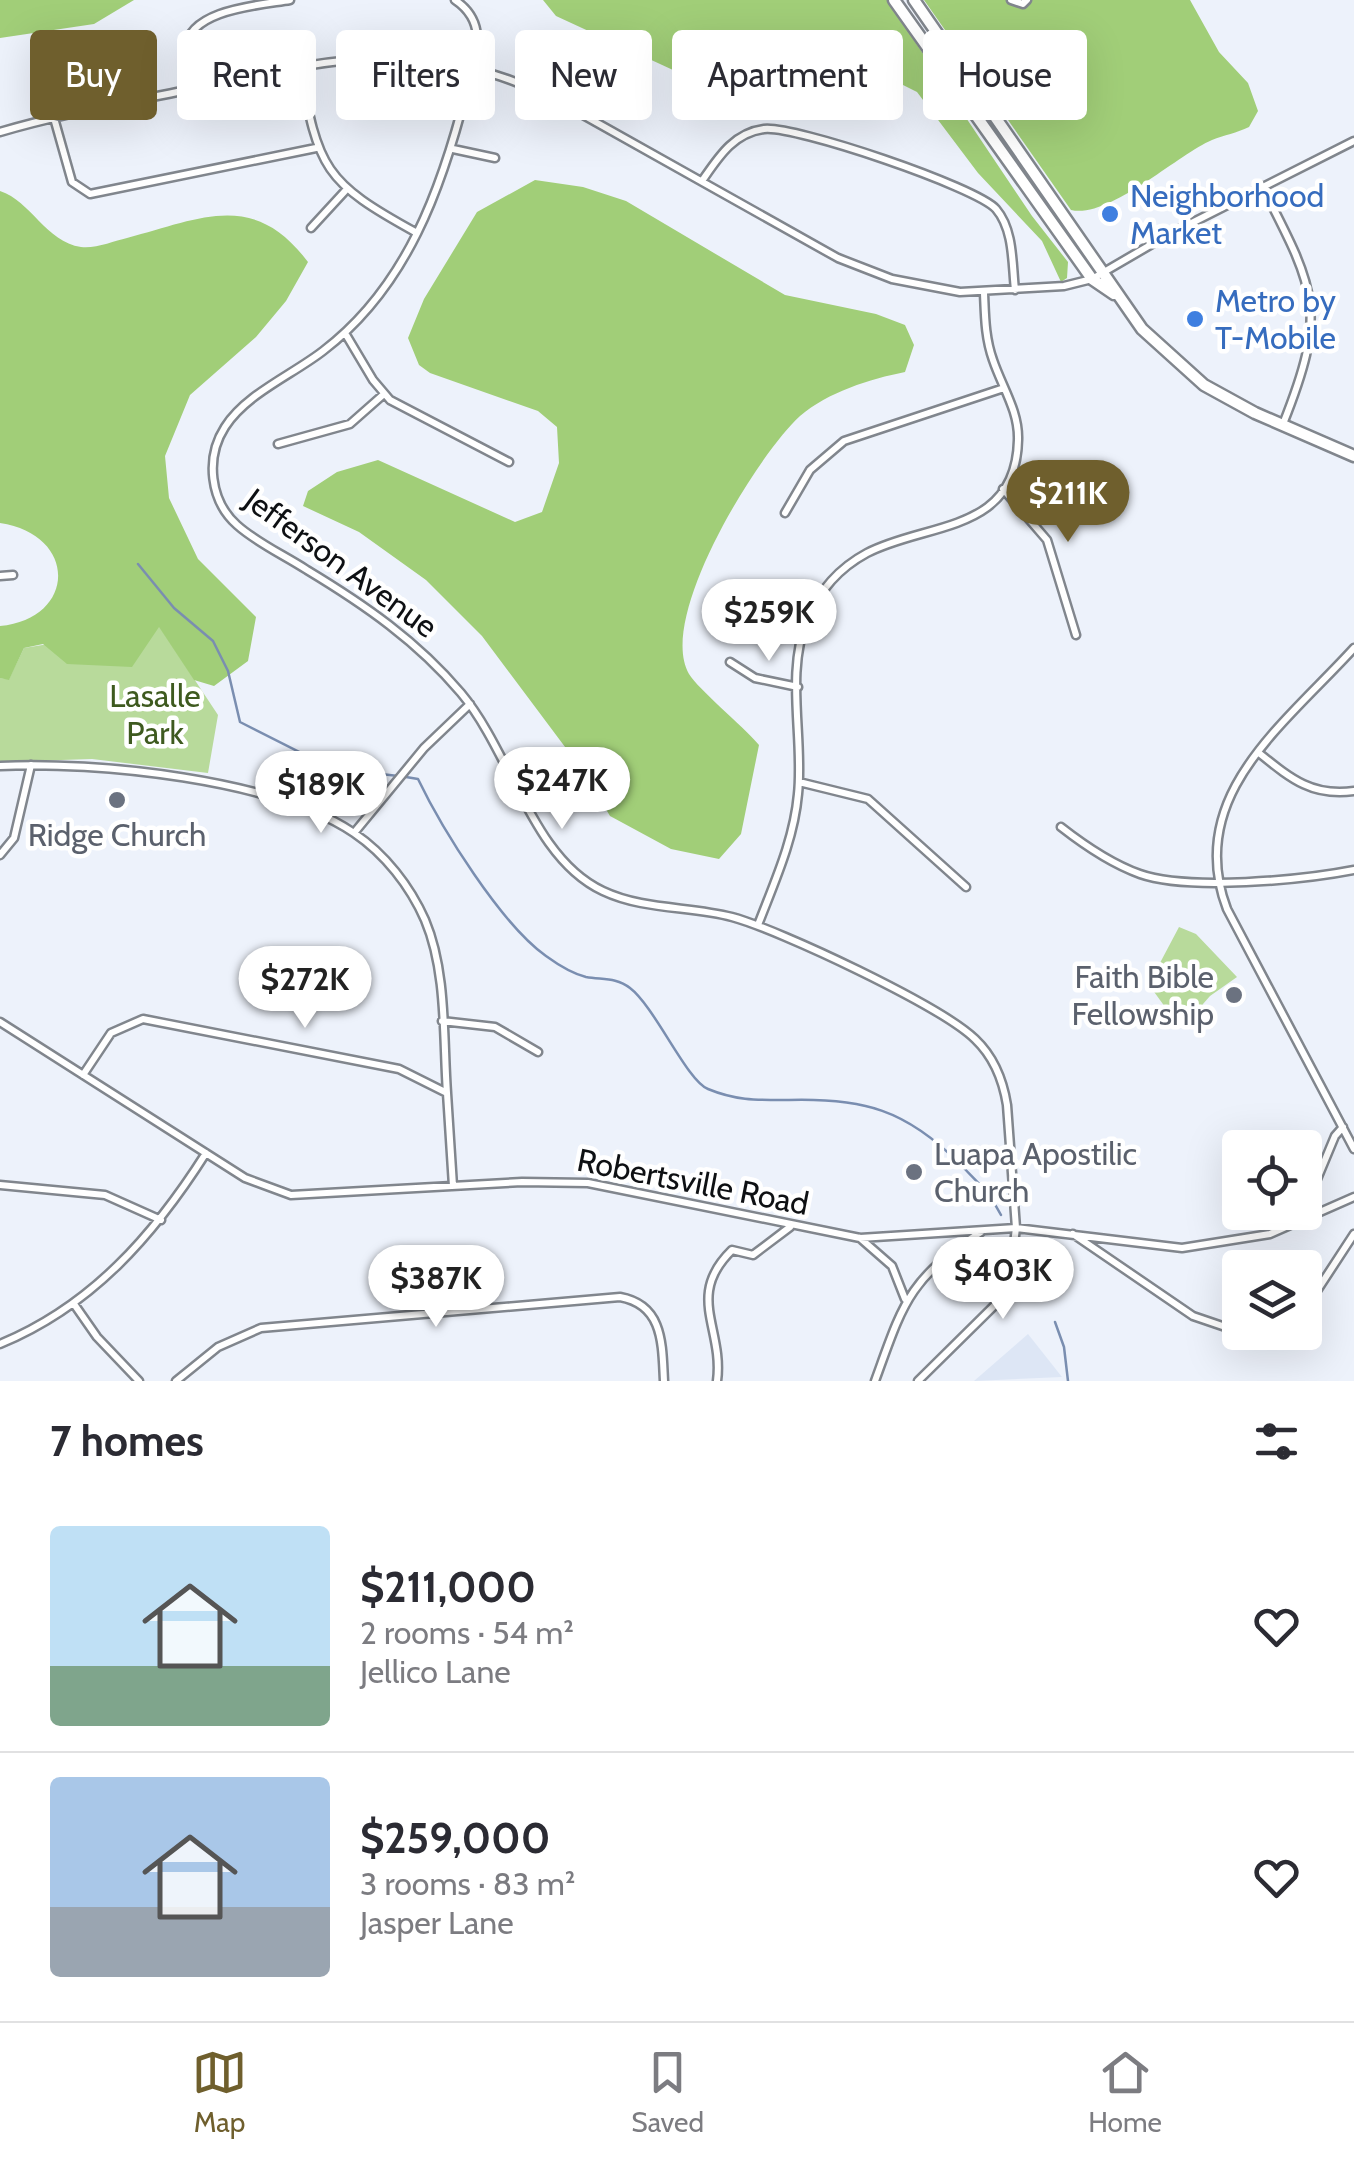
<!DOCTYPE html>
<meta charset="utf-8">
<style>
:root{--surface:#fff;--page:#f2f2f3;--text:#2b2b33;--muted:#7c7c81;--line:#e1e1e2;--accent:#6f5f2d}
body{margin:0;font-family:Cabin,sans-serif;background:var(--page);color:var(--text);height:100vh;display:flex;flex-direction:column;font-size:38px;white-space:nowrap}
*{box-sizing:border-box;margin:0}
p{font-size:32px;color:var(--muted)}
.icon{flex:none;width:55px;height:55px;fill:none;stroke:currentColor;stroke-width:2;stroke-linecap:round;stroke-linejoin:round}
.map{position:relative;height:1381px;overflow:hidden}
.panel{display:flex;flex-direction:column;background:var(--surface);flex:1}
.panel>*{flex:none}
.banner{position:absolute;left:30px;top:30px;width:1295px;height:90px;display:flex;gap:20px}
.controls{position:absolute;left:1222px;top:1130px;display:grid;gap:20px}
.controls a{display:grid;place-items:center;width:100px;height:100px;border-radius:10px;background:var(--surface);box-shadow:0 10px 40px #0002;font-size:50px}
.price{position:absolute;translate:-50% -85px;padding:0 22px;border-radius:35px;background:#fff;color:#222;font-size:32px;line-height:65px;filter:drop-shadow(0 2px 5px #0008)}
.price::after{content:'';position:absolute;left:50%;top:60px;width:30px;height:22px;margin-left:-15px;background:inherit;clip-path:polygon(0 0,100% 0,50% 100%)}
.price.on{background:var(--accent);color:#fff}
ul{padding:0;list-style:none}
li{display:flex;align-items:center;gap:30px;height:250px;padding:0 50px}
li+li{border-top:2px solid var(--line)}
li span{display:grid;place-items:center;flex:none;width:280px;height:200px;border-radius:10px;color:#555}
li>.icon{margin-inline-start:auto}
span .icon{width:120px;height:120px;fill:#fffc;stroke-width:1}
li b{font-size:42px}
h2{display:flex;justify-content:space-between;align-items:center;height:120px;padding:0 50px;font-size:42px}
.tag{padding:0 35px;border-radius:10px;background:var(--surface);box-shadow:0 10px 40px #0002;font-size:35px;line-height:90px}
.tag.on{background:var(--accent);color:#fff}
.tabs{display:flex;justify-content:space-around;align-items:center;height:140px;border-top:2px solid var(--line);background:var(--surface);font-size:28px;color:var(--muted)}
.tabs a{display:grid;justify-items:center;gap:5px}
.tabs .on{color:var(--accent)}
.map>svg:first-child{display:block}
.built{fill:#dde6f5}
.green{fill:#b8da9b}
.forest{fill:#a1ce78}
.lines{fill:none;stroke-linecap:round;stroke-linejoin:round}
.stream{stroke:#7a8eb0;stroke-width:2.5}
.minor-casing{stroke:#81868d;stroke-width:11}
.highway-casing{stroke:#81868d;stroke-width:15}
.minor{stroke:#fff;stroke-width:6}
.highway{stroke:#fff;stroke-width:10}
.shop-dot{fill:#3f7fe0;stroke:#fff;stroke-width:4}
.worship-dot{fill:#6b7280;stroke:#fff;stroke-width:4}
.labels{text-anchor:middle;stroke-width:9;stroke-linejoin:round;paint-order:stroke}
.shop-label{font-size:32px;fill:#366cbe;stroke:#fff;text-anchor:start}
.street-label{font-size:32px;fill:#0e1013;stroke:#fff}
.park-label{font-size:32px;fill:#3e5a1f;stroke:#fff}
.worship-label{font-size:32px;fill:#5b616d;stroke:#fff}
</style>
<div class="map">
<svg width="1354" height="1381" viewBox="0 0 1354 1381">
<rect width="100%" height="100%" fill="#edf2fb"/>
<path class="built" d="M1028 1334 1062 1377 974 1381Z"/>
<path class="green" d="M159 626 218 715 208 773 92 759 0 762V678L9 679 24 648Z
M1179 927 1196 934 1237 977 1210 996 1189 1020 1173 1018 1152 989V978Z"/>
<path class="forest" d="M0 0H134L94 24 0 38Z
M543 0H887L1032 216 1068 262 1067 278 1061 282 1042 241 978 173 917 92 891 79 791 63H736L710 70H673L556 16Z
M924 0H1190L1219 52 1248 83 1258 111 1249 127C1237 133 1224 135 1212 140 1177 155 1109 219 1071 210Z
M535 180 583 187 626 201 785 295 876 314 905 325 914 345 905 372C870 379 828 392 800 416 758 454 656 618 689 674 698 689 742 725 759 745L741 834 719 859 671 849 610 816 583 771 482 636 426 580 359 532 303 506 308 491 337 472 378 460 515 522 542 512 559 463 557 427 538 411 430 373 419 365 408 338 424 299 477 212Z
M0 191C31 201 46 242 81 247 95 249 114 241 127 238 202 218 254 190 308 262L286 301 256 337 190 395 165 456 169 498 198 559 256 617 248 661 214 686 194 680 159 627 132 667 67 664 43 644 24 648 9 680 0 678V626C76 619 79 535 0 523Z"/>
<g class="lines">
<path class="stream" d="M138 564 174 608 213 641 228 671 240 722 331 768 398 776
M406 777 418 779C442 829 501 924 546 956 557 964 574 974 586 977 602 980 616 977 630 988 655 1007 687 1081 708 1089 737 1101 758 1100 789 1100 864 1098 906 1110 959 1163 977 1182 989 1191 1001 1215
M1055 1322 1064 1347 1068 1381"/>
<defs>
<path id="minor" d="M455 0C489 23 476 55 467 89 442 188 407 287 323 351 292 375 246 394 225 427 205 458 210 501 237 525 257 543 284 555 307 570 365 605 417 641 461 693 512 754 532 858 603 891 643 910 690 906 732 917 780 930 941 1006 975 1039 994 1057 1003 1080 1007 1105L1016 1228 1010 1275 999 1301 918 1381
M1011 0 1023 4 1027 0
M300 66C318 169 324 182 417 233
M192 89C190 76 185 61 186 48 189 9 261 5 290 0
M54 118 72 182 90 194 316 148
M0 132C61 114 124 103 187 90 325 61 416 33 551 97L838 258 892 279 960 292 1064 286 1092 279 1164 237 1354 141
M453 149 495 158
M702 181C718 158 733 133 764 129 794 125 977 187 996 209 1014 230 1012 264 1015 290
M1262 186C1316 291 1328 311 1283 424
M311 228 346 190
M345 333 373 380 390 400 509 462
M278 444 350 424 384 394
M1003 489 1047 540 1076 635
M785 513 810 470 844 441 1004 388
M0 576 13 575
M748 590 807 619
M1354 648C1285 724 1184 796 1227 909L1354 1149
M730 662 755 678 798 687
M1259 753C1290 778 1312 797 1354 791
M0 766C95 761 275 779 354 833 385 854 410 886 425 920 447 972 443 1037 447 1093
M799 782 868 799 966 887
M1061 827C1084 845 1112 864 1140 874 1188 891 1303 880 1354 870
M354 833 424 748 470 704
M0 855 14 838 31 765
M758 925C774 883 794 840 798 794 804 739 785 673 807 620 819 591 839 568 867 553 926 522 1016 534 1018 440 1019 411 1002 387 993 360 985 338 985 316 984 293
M442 1021 495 1027 538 1052
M0 1022 245 1178 291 1195 522 1182 588 1183 860 1238 1016 1228 1182 1248 1270 1234 1354 1197
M83 1075 111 1033 143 1019 399 1069 447 1093 453 1186
M0 1185 105 1195 161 1220
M1305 1208 1335 1136 1343 1127
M1073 1234 1193 1316 1240 1332
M860 1238 892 1266 905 1299
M74 1304 97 1337 139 1381
M1305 1309 1354 1234
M1245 1332H1261
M0 1344C92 1306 154 1235 206 1153
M176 1381 218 1347 261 1328 620 1297C664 1305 662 1345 664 1381
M717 1381C724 1328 685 1296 732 1250L753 1255 790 1227
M875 1381C903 1304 908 1279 981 1232"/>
<path id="highway" d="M894 0 1092 279 1114 294
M914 0 1142 329 1204 385 1255 413 1354 456"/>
</defs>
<use href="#minor" class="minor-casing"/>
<use href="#highway" class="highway-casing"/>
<use href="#minor" class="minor"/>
<use href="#highway" class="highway"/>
</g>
<g class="shop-dot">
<circle cx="1110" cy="214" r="10"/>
<circle cx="1195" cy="319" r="10"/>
</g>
<g class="worship-dot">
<circle cx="117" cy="800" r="10"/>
<circle cx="1234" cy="995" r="10"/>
<circle cx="914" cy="1172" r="10"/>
</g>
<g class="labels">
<g class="shop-label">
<text x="1130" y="207">Neighborhood<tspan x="1130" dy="37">Market</tspan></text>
<text x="1215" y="312">Metro by<tspan x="1215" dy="37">T-Mobile</tspan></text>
</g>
<g class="street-label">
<text transform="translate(341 563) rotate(36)" y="11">Jefferson Avenue</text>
<text transform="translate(693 1182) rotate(11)" y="11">Robertsville Road</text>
</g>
<g class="park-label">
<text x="155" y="707">Lasalle<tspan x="155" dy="37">Park</tspan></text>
</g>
<g class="worship-label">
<text x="117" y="846">Ridge Church</text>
<text x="1214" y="988" text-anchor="end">Faith Bible<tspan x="1214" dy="37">Fellowship</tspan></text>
<text x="934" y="1165" text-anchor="start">Luapa Apostilic<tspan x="934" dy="37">Church</tspan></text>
</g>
</g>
</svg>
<div class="controls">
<a><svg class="icon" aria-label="locate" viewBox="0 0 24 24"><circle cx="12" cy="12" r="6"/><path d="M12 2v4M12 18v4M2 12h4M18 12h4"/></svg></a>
<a><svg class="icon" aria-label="layers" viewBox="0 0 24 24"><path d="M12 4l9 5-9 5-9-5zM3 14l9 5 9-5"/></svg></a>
</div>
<b class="price on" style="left:1068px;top:545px">$211K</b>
<b class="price" style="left:769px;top:664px">$259K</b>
<b class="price" style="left:562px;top:832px">$247K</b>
<b class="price" style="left:321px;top:836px">$189K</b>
<b class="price" style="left:305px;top:1031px">$272K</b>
<b class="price" style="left:1003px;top:1322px">$403K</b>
<b class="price" style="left:436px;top:1330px">$387K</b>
<div class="banner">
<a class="tag on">Buy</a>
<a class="tag">Rent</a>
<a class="tag">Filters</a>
<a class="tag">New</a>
<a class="tag">Apartment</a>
<a class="tag">House</a>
</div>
</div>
<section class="panel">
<h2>7 homes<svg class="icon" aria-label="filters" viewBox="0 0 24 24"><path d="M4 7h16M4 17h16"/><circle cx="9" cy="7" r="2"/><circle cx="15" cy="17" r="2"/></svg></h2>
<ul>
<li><span style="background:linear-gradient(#bfe0f5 70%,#7fa58c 0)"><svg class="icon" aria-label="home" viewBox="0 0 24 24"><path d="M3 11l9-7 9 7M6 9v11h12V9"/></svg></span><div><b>$211,000</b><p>2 rooms · 54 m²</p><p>Jellico Lane</p></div><svg class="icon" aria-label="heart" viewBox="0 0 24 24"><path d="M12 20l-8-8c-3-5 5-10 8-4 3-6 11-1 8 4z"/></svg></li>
<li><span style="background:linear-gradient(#a9c7e8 65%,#9aa5b1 0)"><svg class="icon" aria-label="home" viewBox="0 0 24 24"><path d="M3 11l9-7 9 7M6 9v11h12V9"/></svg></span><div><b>$259,000</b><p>3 rooms · 83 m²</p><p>Jasper Lane</p></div><svg class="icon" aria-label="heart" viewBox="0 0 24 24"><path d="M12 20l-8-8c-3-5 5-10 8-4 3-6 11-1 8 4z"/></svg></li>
</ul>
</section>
<nav class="tabs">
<a class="on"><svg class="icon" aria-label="map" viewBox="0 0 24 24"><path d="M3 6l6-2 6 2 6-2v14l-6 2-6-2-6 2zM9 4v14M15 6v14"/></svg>Map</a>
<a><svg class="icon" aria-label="saved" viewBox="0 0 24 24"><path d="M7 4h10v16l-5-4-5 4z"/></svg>Saved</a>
<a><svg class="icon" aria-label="home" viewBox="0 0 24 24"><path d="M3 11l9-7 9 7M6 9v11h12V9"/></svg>Home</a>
</nav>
